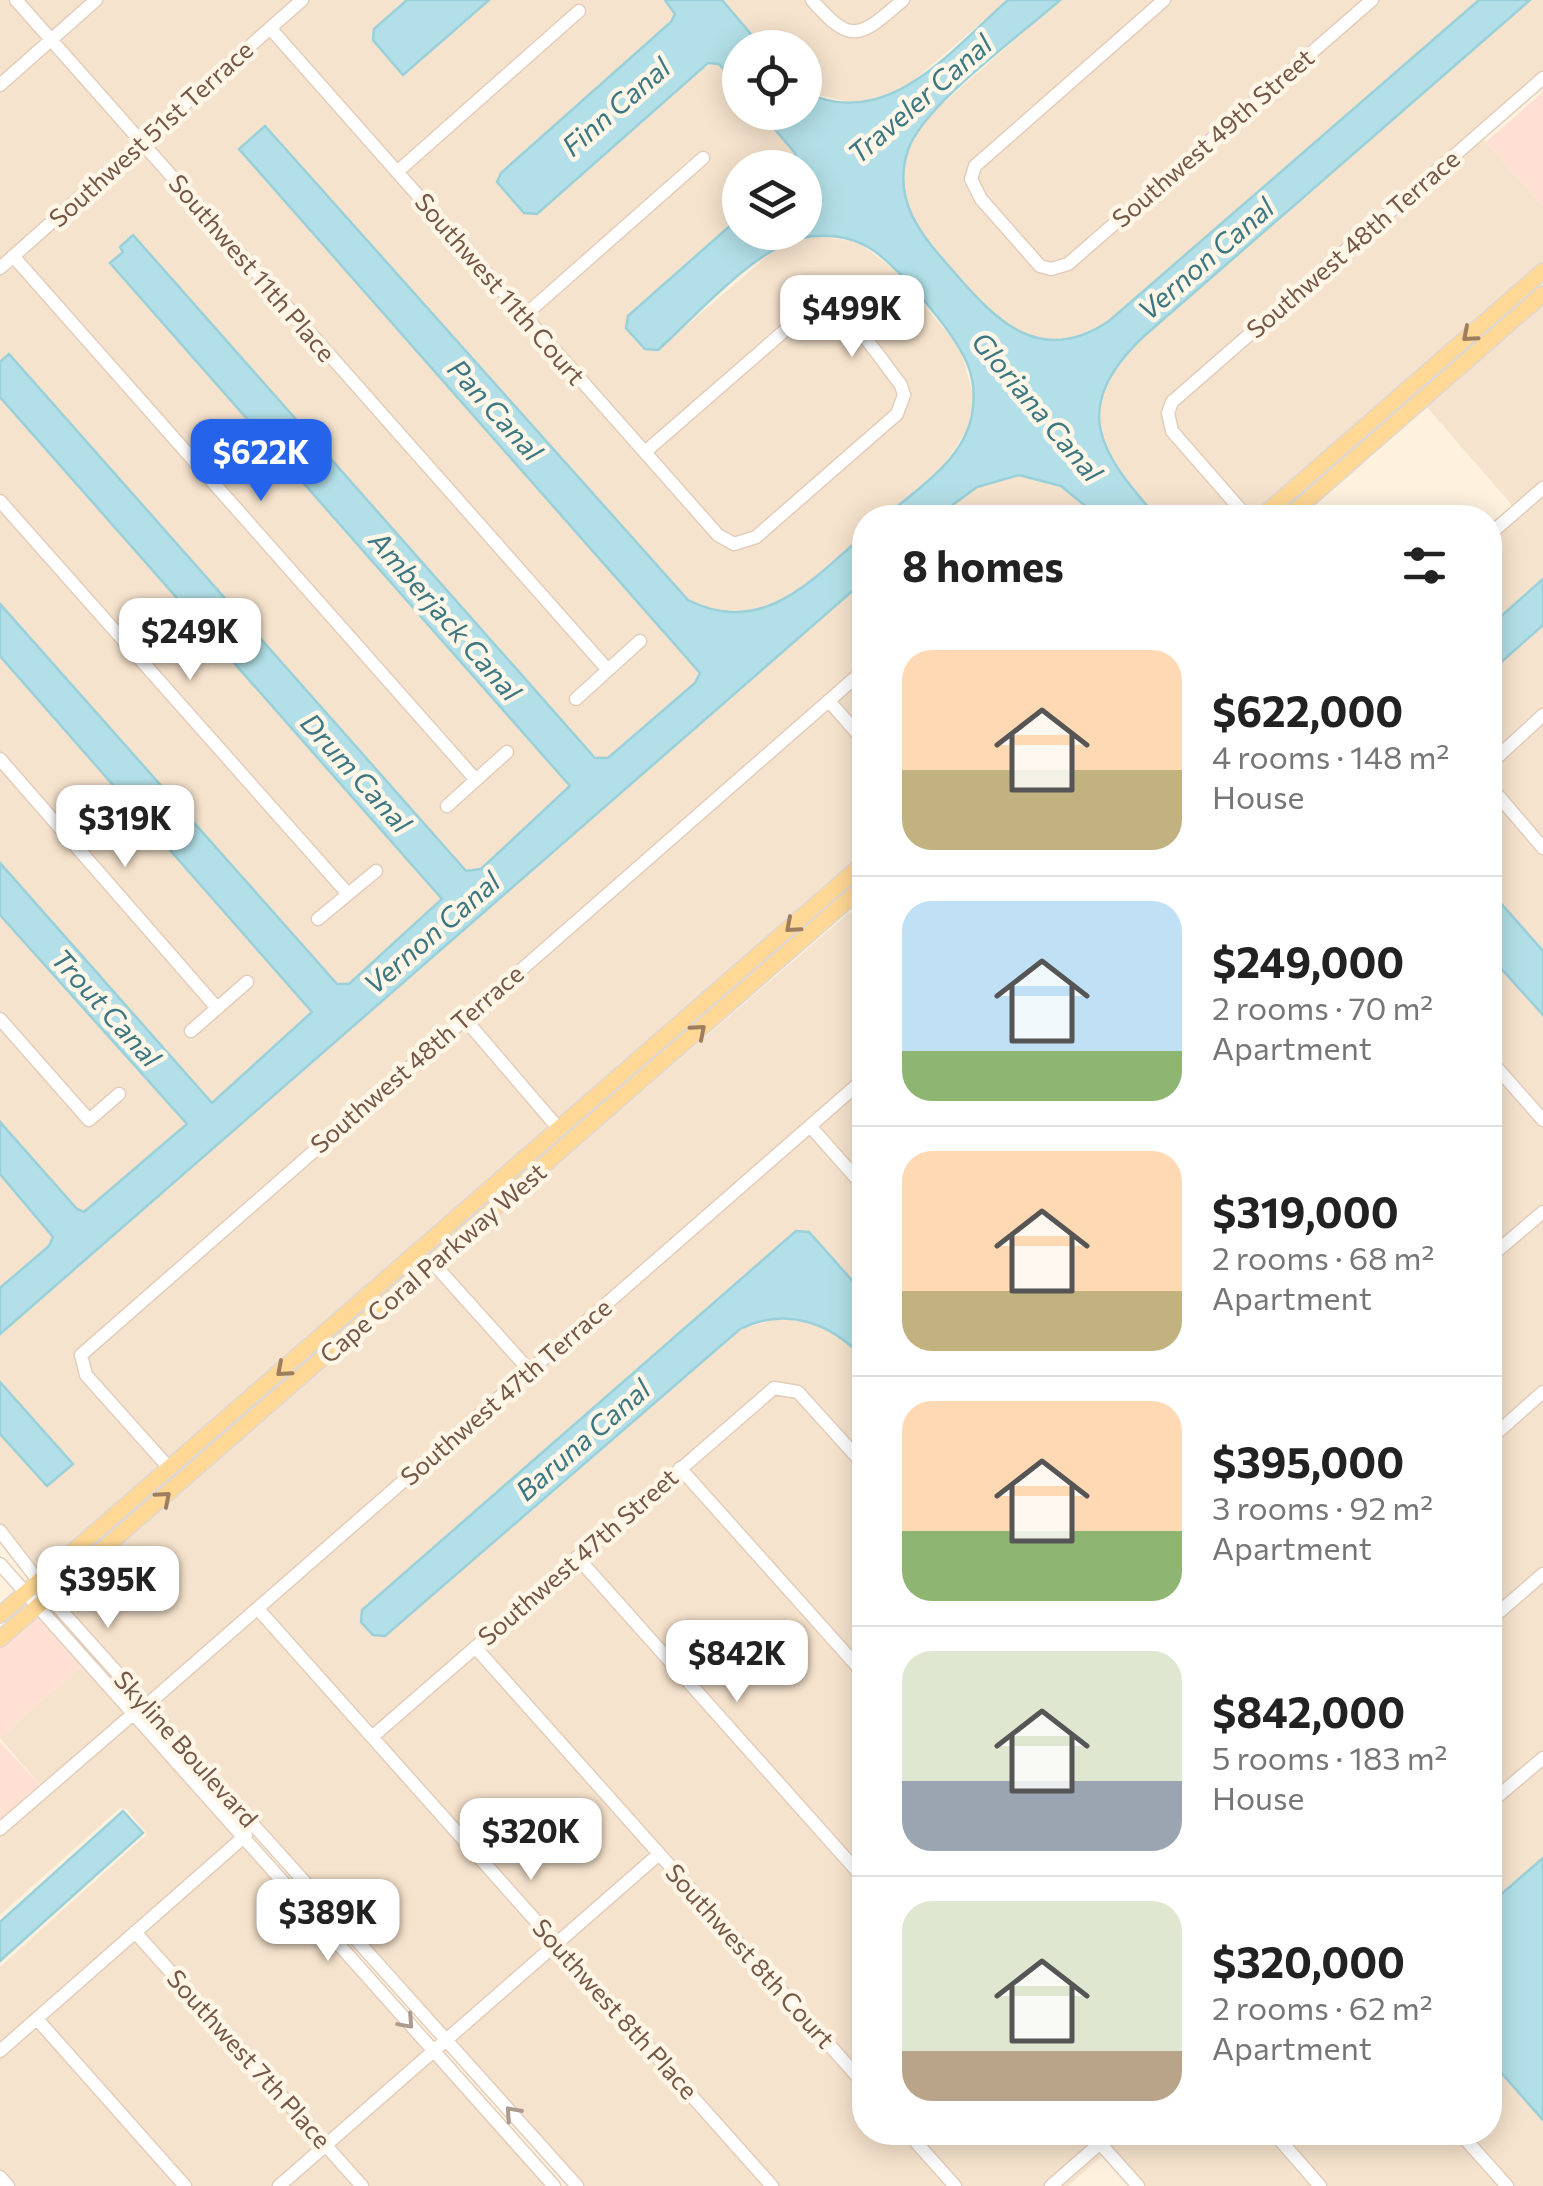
<!DOCTYPE html>
<meta charset="utf-8">
<style>
:root{--surface:#fff;--page:#f2f2f2;--text:#222;--muted:#767676;--line:#e0e0e0;--accent:#2563eb}
body{margin:0;font-family:Commissioner,sans-serif;background:var(--page);color:var(--text);height:100vh;display:flex;flex-direction:column;font-size:38px;white-space:nowrap}
*{box-sizing:border-box;margin:0}
p{font-size:32px;color:var(--muted)}
.icon{flex:none;width:55px;height:55px;fill:none;stroke:currentColor;stroke-width:2;stroke-linecap:round;stroke-linejoin:round}
.map{position:relative;flex:1;overflow:hidden}
.sheet{position:absolute;left:852px;top:505px;width:650px;height:1640px;display:flex;flex-direction:column;background:var(--surface);border-radius:40px;box-shadow:0 5px 25px #0003}
.sheet>*{flex:none}
.fabs{position:absolute;left:722px;top:30px;display:grid;gap:20px}
.fabs a{display:grid;place-items:center;width:100px;height:100px;border-radius:50%;background:var(--surface);box-shadow:0 5px 25px #0003;font-size:50px}
.price{position:absolute;translate:-50% -85px;padding:0 22px;border-radius:20px;background:#fff;color:#222;font-size:32px;line-height:65px;filter:drop-shadow(0 2px 5px #0008)}
.price::after{content:'';position:absolute;left:50%;top:60px;width:30px;height:22px;margin-left:-15px;background:inherit;clip-path:polygon(0 0,100% 0,50% 100%)}
.price.selected{background:var(--accent);color:#fff}
ul{padding:0;list-style:none}
li{display:flex;align-items:center;gap:30px;height:250px;padding:0 50px}
li+li{border-top:2px solid var(--line)}
li span{display:grid;place-items:center;flex:none;width:280px;height:200px;border-radius:30px;color:#555}
li>.icon{margin-inline-start:auto}
span .icon{width:120px;height:120px;fill:#fffc;stroke-width:1}
li b{font-size:42px}
h2{display:flex;justify-content:space-between;align-items:center;height:120px;padding:0 50px;font-size:42px}
.map>svg:first-child{display:block}
.residential{fill:#f6e3cd}
.commercial{fill:#ffe0d2}
.water{fill:#b3e0e8;stroke:#99d0da;stroke-width:2.5}
.lines{fill:none;stroke-linecap:round;stroke-linejoin:round}
.minor-casing{stroke:#e2cebb;stroke-width:15}
.major-casing{stroke:#ded7d3;stroke-width:18}
.minor{stroke:#fff;stroke-width:12}
.major{stroke:#ffd895;stroke-width:15}
.oneway{stroke:#9e7e5e}
.oneway2{stroke:#ac9a90}
.labels{text-anchor:middle;stroke-width:9;stroke-linejoin:round;paint-order:stroke}
.street-label{font-size:25px;fill:#755746;stroke:#fff6e7}
.water-label{font-size:28px;font-style:italic;fill:#3b7783;stroke:#fff6e7}
</style>
<div class="map">
<svg width="1543" height="2186" viewBox="0 0 1543 2186">
<rect width="100%" height="100%" fill="#fef2df"/>
<path class="residential" d="M0 0H407L374 29 403 75 489 0H665L675 14 671 22 501 173 716 62 740 88V112L761 113 795 153 798 166 740 168V217L628 316 626 328 658 350 779 246 817 236 857 242 893 268 960 348 974 398 968 429 942 467 884 517 865 518V534L792 596 754 613H723L701 607 674 589 239 149 699 669 695 683 608 758 599 760 120 247 123 251 110 264 569 782 568 793 480 869 466 871 8 355 0 362Z
M722 0H1008L900 92 858 104 805 92V48L762 47Z
M1060 0H1479L1109 321 1078 336 1050 340 1025 335 993 317 916 228 904 201 903 183 908 150 923 121Z
M1530 0H1543V75L1477 132 1543 206V261L1248 517 1157 518 1117 473 1102 439 1100 405 1113 369 1143 337Z
M1543 303V579L1490 626V534L1516 510 1425 405Z
M0 397 441 896 442 904 349 984 341 985 331 979 0 604Z
M1019 475 1061 486 1099 517 936 518 977 487Z
M865 580V855L38 1575 0 1524V1434L46 1486 73 1464 0 1382V1334Z
M1543 625V951L1490 891V672Z
M0 656 311 1008 309 1019 212 1103 0 863Z
M865 899V1295L809 1232 796 1231 362 1610 361 1622 385 1635 740 1329 782 1318 825 1326 865 1360V2132H1490V2060L1543 2120V2186H1134L1102 2156 1068 2186H584L57 1597Z
M0 915 188 1125 88 1211 77 1209 0 1122Z
M1490 956 1543 1015V1858L1490 1904Z
M0 1174 53 1237 49 1246 0 1288Z
M471 1214 467 1225 50 1589 45 1583Z
M82 1665 130 1719 547 2186H0V1967L147 1834 126 1809 120 1808 0 1915V1823L41 1786 0 1738Z"/>
<path class="commercial" d="M1543 92V206L1486 142Z
M37 1614 82 1665 0 1738V1646Z
M0 1742 41 1786 0 1823Z"/>
<path class="water" d="M407 0H489L403 75 373 40 374 29Z
M665 0H722L762 47 740 48V88L719 64 708 63 537 214 524 213 497 182 501 173 671 22 675 14Z
M1008 0H1060C1022 34 923 105 908 150 891 201 922 236 954 272 997 322 1041 367 1109 321L1479 0H1530L1143 337C1069 408 1099 452 1157 517H1099L1061 486 1019 475 977 487 936 517H884C917 489 963 461 972 415 975 398 974 379 967 363 954 332 897 264 868 247 849 236 823 233 802 238 754 249 695 317 658 350L645 349 626 328 628 316 740 217V232H805V168L796 167 795 153 761 113 805 112V92C888 133 952 49 1008 0Z
M265 126 688 600C762 638 812 580 865 534V580L0 1334V1288L49 1246 53 1237 0 1174V1122L77 1209 84 1212 187 1124 0 915V863L212 1103 312 1012 0 656V604L337 984H349L442 899 0 397V362L9 354 466 871 481 869 570 786 110 263 123 252 120 247 133 235 595 758H608L695 683 700 673 239 149Z
M1543 579V625L1490 672V626Z
M1490 891 1543 951V1015L1490 956Z
M796 1231 809 1232 865 1295V1360C832 1323 787 1306 740 1329L385 1636 373 1635 361 1622 362 1610Z
M0 1382 73 1464 47 1486 0 1434Z
M123 1811 143 1833 0 1961V1922Z
M1543 1858V2120L1490 2060V1904Z"/>
<g class="lines">
<defs>
<path id="minor" d="M16 0 608 670
M812 0C852 46 860 37 903 0
M1164 0 975 166 971 179 981 199 1040 266 1051 269 1068 264 1372 0
M270 28 718 535 734 544 756 537 897 414 904 395 901 385C881 361 848 302 813 306L645 452
M0 85 96 0
M397 172 579 11
M13 256 476 780
M0 268 302 0
M525 315 703 158
M0 501 348 894
M1248 518 1172 431 1168 413 1172 402 1543 78
M1490 534 1543 488
M576 699 640 641
M829 701 865 742
M0 759 217 1008
M1490 764 1543 715
M1490 786 1543 848
M447 806 507 752
M318 919 376 871
M464 1018 559 1129
M0 1019 89 1120 119 1094
M191 1031 247 982
M1490 1060 1543 1120
M810 1126 865 1188
M1490 1257 1543 1212
M433 1263 530 1371
M1490 1439 1543 1392
M680 1468 865 1675
M170 1469 86 1375 81 1355 865 669
M0 1531 60 1609 577 2186
M577 1557 865 1880
M0 1564 554 2186
M258 1609 772 2186
M1490 1620 1543 1574
M475 1647 865 2085
M148 1704 865 1078
M372 1737 774 1388 798 1392 865 1466
M1490 1803 1543 1758
M0 1829 133 1714
M135 1932 362 2186
M37 2019 185 2186
M0 2051 246 1835
M907 2132 955 2186
M1090 2132 1138 2186
M1273 2132 1320 2186
M1459 2132 1507 2186
M0 2177 8 2186
M279 2186 659 1854
M1051 2186 1113 2132"/>
<path id="major" d="M1260 518 1543 271
M1287 518 1543 294
M0 1615 865 862
M0 1639 865 885"/>
</defs>
<use href="#minor" class="minor-casing"/>
<use href="#major" class="major-casing"/>
<use href="#minor" class="minor"/>
<use href="#major" class="major"/>
</g>
<defs><path id="oneway-chevron" d="M-2-3.5L2.5 0L-2 3.5" fill="none" stroke-width="1.6" stroke-linecap="round" stroke-linejoin="round" transform="scale(2.5)"/></defs>
<g class="oneway">
<use href="#oneway-chevron" transform="translate(1469 335) rotate(139)"/>
<use href="#oneway-chevron" transform="translate(792 926) rotate(139)"/>
<use href="#oneway-chevron" transform="translate(699 1031) rotate(-41)"/>
<use href="#oneway-chevron" transform="translate(283 1370) rotate(139)"/>
<use href="#oneway-chevron" transform="translate(164 1498) rotate(-41)"/>
</g>
<g class="oneway2">
<use href="#oneway-chevron" transform="translate(407 2022) rotate(48)"/>
<use href="#oneway-chevron" transform="translate(512 2113) rotate(-132)"/>
</g>
<g class="labels">
<g class="street-label">
<text transform="translate(151 134) rotate(-42)" y="9">Southwest 51st Terrace</text>
<text transform="translate(1213 138) rotate(-41)" y="9">Southwest 49th Street</text>
<text transform="translate(1353 244) rotate(-41)" y="9">Southwest 48th Terrace</text>
<text transform="translate(252 268) rotate(49)" y="9">Southwest 11th Place</text>
<text transform="translate(500 289) rotate(49)" y="9">Southwest 11th Court</text>
<text transform="translate(417 1059) rotate(-41)" y="9">Southwest 48th Terrace</text>
<text transform="translate(433 1263) rotate(-41)" y="9">Cape Coral Parkway West</text>
<text transform="translate(506 1392) rotate(-41)" y="9">Southwest 47th Terrace</text>
<text transform="translate(578 1557) rotate(-41)" y="9">Southwest 47th Street</text>
<text transform="translate(186 1749) rotate(48)" y="9">Skyline Boulevard</text>
<text transform="translate(750 1956) rotate(48)" y="9">Southwest 8th Court</text>
<text transform="translate(615 2009) rotate(48)" y="9">Southwest 8th Place</text>
<text transform="translate(249 2059) rotate(48)" y="9">Southwest 7th Place</text>
</g>
<g class="water-label">
<text transform="translate(920 99) rotate(-41)" y="10">Traveler Canal</text>
<text transform="translate(616 107) rotate(-41)" y="10">Finn Canal</text>
<text transform="translate(1206 259) rotate(-41)" y="10">Vernon Canal</text>
<text transform="translate(1037 407) rotate(50)" y="10">Gloriana Canal</text>
<text transform="translate(495 410) rotate(48)" y="10">Pan Canal</text>
<text transform="translate(445 616) rotate(49)" y="10">Amberjack Canal</text>
<text transform="translate(356 773) rotate(48)" y="10">Drum Canal</text>
<text transform="translate(432 933) rotate(-41)" y="10">Vernon Canal</text>
<text transform="translate(106 1008) rotate(48)" y="10">Trout Canal</text>
<text transform="translate(583 1440) rotate(-41)" y="10">Baruna Canal</text>
</g>
</g>
</svg>
<div class="fabs">
<a><svg class="icon" aria-label="locate" viewBox="0 0 24 24"><circle cx="12" cy="12" r="6"/><path d="M12 2v4M12 18v4M2 12h4M18 12h4"/></svg></a>
<a><svg class="icon" aria-label="layers" viewBox="0 0 24 24"><path d="M12 4l9 5-9 5-9-5zM3 14l9 5 9-5"/></svg></a>
</div>
<b class="price" style="left:852px;top:360px">$499K</b>
<b class="price selected" style="left:261px;top:504px">$622K</b>
<b class="price" style="left:190px;top:683px">$249K</b>
<b class="price" style="left:125px;top:870px">$319K</b>
<b class="price" style="left:108px;top:1631px">$395K</b>
<b class="price" style="left:737px;top:1705px">$842K</b>
<b class="price" style="left:531px;top:1883px">$320K</b>
<b class="price" style="left:328px;top:1964px">$389K</b>
<section class="sheet">
<h2>8 homes<svg class="icon" aria-label="filters" viewBox="0 0 24 24"><path d="M4 7h16M4 17h16"/><circle cx="9" cy="7" r="2"/><circle cx="15" cy="17" r="2"/></svg></h2>
<ul>
<li><span style="background:linear-gradient(#ffd9b3 60%,#c2b280 0)"><svg class="icon" aria-label="home" viewBox="0 0 24 24"><path d="M3 11l9-7 9 7M6 9v11h12V9"/></svg></span><div><b>$622,000</b><p>4 rooms · 148 m²</p><p>House</p></div></li>
<li><span style="background:linear-gradient(#bfe0f5 75%,#8fb573 0)"><svg class="icon" aria-label="home" viewBox="0 0 24 24"><path d="M3 11l9-7 9 7M6 9v11h12V9"/></svg></span><div><b>$249,000</b><p>2 rooms · 70 m²</p><p>Apartment</p></div></li>
<li><span style="background:linear-gradient(#ffd9b3 70%,#c2b280 0)"><svg class="icon" aria-label="home" viewBox="0 0 24 24"><path d="M3 11l9-7 9 7M6 9v11h12V9"/></svg></span><div><b>$319,000</b><p>2 rooms · 68 m²</p><p>Apartment</p></div></li>
<li><span style="background:linear-gradient(#ffd9b3 65%,#8fb573 0)"><svg class="icon" aria-label="home" viewBox="0 0 24 24"><path d="M3 11l9-7 9 7M6 9v11h12V9"/></svg></span><div><b>$395,000</b><p>3 rooms · 92 m²</p><p>Apartment</p></div></li>
<li><span style="background:linear-gradient(#dfe7d0 65%,#9aa5b1 0)"><svg class="icon" aria-label="home" viewBox="0 0 24 24"><path d="M3 11l9-7 9 7M6 9v11h12V9"/></svg></span><div><b>$842,000</b><p>5 rooms · 183 m²</p><p>House</p></div></li>
<li><span style="background:linear-gradient(#dfe7d0 75%,#b9a48a 0)"><svg class="icon" aria-label="home" viewBox="0 0 24 24"><path d="M3 11l9-7 9 7M6 9v11h12V9"/></svg></span><div><b>$320,000</b><p>2 rooms · 62 m²</p><p>Apartment</p></div></li>
</ul>
</section>
</div>
